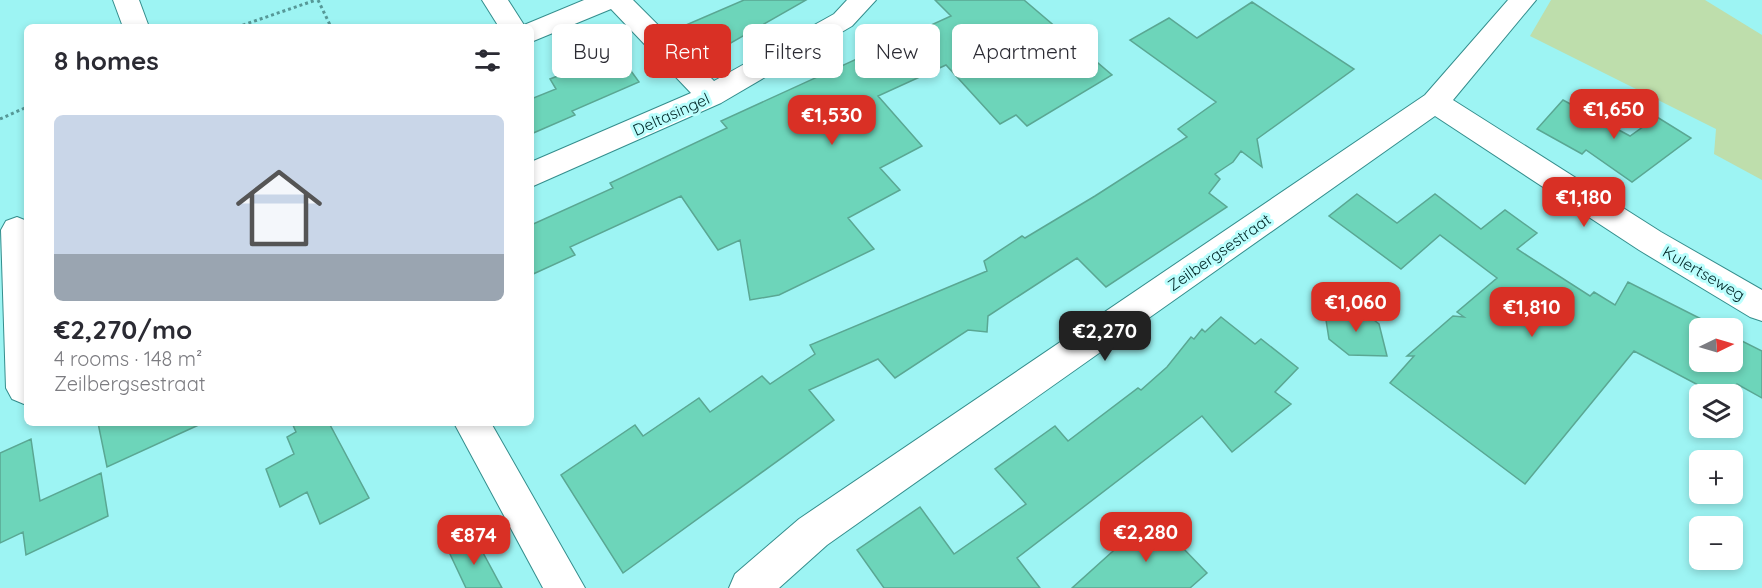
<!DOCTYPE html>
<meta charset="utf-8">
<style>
:root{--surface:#fff;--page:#f7f7f7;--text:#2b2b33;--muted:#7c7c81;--line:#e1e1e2;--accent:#d93025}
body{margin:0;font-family:Quicksand,sans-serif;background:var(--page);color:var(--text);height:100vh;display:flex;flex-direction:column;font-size:22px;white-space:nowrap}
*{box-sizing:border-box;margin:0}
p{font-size:20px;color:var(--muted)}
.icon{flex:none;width:33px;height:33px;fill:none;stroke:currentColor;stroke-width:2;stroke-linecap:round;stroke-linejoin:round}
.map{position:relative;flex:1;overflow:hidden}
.details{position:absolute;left:24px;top:24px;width:510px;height:402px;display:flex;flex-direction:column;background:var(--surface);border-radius:9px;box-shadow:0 3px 9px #0003}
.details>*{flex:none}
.hud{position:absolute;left:552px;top:24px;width:570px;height:54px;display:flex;gap:12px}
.needle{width:39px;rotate:85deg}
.tools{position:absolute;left:1689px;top:318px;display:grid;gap:12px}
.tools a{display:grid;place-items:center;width:54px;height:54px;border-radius:9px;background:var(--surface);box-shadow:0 3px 9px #0003;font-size:30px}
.price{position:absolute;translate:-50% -51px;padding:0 14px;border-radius:12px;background:var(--accent);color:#fff;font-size:20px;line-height:39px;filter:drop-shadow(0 2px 3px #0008)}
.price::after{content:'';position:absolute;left:50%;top:36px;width:18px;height:14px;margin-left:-9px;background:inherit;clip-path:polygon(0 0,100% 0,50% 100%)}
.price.active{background:#222;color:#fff}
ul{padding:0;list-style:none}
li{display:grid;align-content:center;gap:12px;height:318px;padding:0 30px}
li+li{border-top:2px solid var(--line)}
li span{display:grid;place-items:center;height:186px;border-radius:9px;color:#555}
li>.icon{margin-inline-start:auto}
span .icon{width:108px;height:108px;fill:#fffc;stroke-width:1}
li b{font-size:26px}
h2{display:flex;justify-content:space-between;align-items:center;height:72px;padding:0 30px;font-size:26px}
.chip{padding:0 21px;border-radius:9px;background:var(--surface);box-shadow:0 3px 9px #0003;font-size:21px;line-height:54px}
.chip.active{background:var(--accent);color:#fff}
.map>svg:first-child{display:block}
.green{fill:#bedeac}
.building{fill:#6dd5ba;stroke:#5aa793;stroke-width:1.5}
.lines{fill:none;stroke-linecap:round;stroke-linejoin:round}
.minor-casing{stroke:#348e8d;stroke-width:2}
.path{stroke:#569897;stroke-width:3;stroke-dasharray:3 3;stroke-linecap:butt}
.minor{fill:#fff;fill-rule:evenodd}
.labels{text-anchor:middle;stroke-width:6;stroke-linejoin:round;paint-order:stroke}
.street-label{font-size:16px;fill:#002727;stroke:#bbfefd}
</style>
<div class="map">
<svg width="1762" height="588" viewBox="0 0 1762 588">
<rect width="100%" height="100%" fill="#9df4f3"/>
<path class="green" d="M1551 0H1705L1762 35V180L1714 154 1716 129 1530 36Z"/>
<path class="building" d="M744 0H806L722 48 718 43 702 52 679 28Z
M935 0H1024L1112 75 1027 126 1016 115 1000 124 946 65 878 96 922 146 880 168 900 190 848 218 874 249 779 295 750 300 740 240 718 250 681 196 570 247 575 255 531 275V225L613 188 610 183 727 128 721 121 951 16Z
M1252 2 1354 69 1257 139 1262 167 1241 151 1233 162 1215 174 1220 179 1209 193 1227 207 1106 287 1077 258 988 316 987 332 968 330 895 378 878 359 809 390 834 420 623 573 561 475 635 425 643 436 699 398 710 412 762 376 770 384 815 354 810 345 987 271 984 261 1022 236 1025 238 1095 196 1187 137 1178 129 1216 102 1130 40 1169 18 1197 38Z
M618 53 639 82 572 111 575 115 531 134V99L556 89 550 79Z
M1563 100 1630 136 1657 117 1691 138 1632 182 1586 150 1582 154 1537 129Z
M1357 194 1397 223 1435 194 1481 229 1505 210 1537 233 1517 249 1590 296 1594 292 1615 305 1628 282 1719 328H1700V362H1732V336L1762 351V398L1737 384 1731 394H1715L1634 351 1525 484 1390 383 1414 356H1407L1453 316 1464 317 1457 312 1497 278 1440 235 1401 269 1329 216Z
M1339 309 1361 310 1379 324 1387 356 1349 355 1329 339 1326 320Z
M1221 317 1255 344 1261 339 1298 368 1275 392 1291 404 1232 452 1202 416 1017 558 1040 588H884L857 550 920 507 954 554 1026 504 995 469 1055 426 1068 441 1138 388 1141 390 1167 367 1191 337 1194 339 1202 329 1205 332Z
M98 423H203L107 467Z
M292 423H329L369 498 320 524 307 492 280 507 266 469 294 454 287 437 296 432Z
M31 439 40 501 101 473 108 516 26 555 23 532 0 543V453Z
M1152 516 1207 573 1190 588H1072Z
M474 536 502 588H466L449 552Z"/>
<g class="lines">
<defs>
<path id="minor" d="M113 0H139L149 27H123Z
M482 0H508L524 25 584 0H633L714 81 834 14 847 0H876L852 26 721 103 531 187V162L691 93 611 9 531 42V27H499Z
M1508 0H1536L1453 100 1661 232 1762 290V321L1750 317 1639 250 1435 116 827 545 779 588H729L735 574 799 519 1425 95Z
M17 217 27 221V402L24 404 12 399 6 388 1 230 6 221Z
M454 423H491L585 588H543Z"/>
</defs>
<use href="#minor" class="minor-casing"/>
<path class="path" d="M318 0 331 27
M237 27 316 0
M0 119 27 107"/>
<use href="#minor" class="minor"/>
</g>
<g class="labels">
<g class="street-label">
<text transform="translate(671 114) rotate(-24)" y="6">Deltasingel</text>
<text transform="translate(1219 252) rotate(-35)" y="6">Zeilbergsestraat</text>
<text transform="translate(1704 273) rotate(30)" y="6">Kulertseweg</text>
</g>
</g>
</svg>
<div class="tools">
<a><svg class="needle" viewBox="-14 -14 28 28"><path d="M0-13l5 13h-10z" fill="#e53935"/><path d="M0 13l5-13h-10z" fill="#7c7c81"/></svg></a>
<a><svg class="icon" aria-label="layers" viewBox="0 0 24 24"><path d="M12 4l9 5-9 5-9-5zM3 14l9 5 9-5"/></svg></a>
<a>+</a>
<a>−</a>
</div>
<b class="price" style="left:1614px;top:140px">€1,650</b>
<b class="price" style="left:832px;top:146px">€1,530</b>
<b class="price" style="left:1584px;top:228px">€1,180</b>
<b class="price" style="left:1356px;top:333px">€1,060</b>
<b class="price" style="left:1532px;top:338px">€1,810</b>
<b class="price active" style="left:1105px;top:362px">€2,270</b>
<b class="price" style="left:1146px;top:563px">€2,280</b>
<b class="price" style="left:474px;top:566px">€874</b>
<div class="hud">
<a class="chip">Buy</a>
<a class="chip active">Rent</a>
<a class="chip">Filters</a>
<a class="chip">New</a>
<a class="chip">Apartment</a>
</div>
<section class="details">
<h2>8 homes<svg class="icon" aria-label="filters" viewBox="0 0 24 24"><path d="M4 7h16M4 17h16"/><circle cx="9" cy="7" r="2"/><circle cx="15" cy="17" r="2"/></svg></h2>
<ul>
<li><span style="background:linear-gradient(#c9d6e8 75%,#9aa5b1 0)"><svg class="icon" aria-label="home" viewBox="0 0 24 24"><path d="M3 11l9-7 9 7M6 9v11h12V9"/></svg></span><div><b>€2,270/mo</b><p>4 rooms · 148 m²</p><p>Zeilbergsestraat</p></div></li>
</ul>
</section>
</div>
